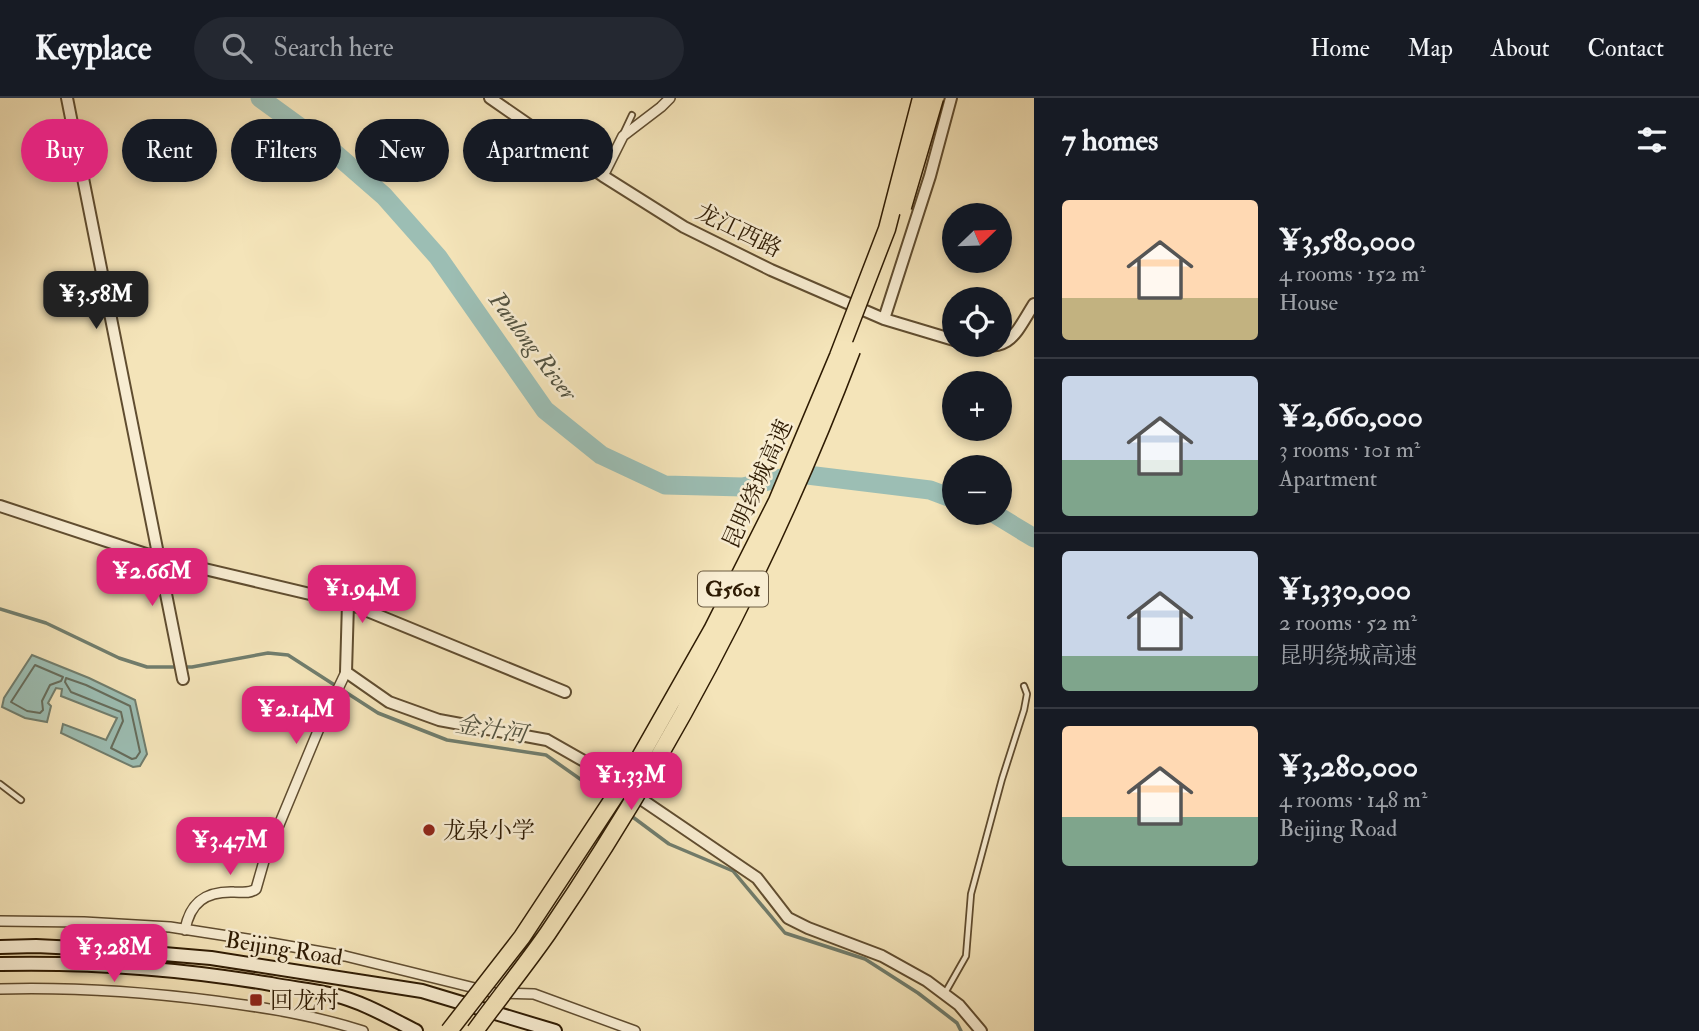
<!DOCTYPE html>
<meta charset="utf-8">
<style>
:root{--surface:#171b24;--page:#242831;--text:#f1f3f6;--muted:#9ea1a6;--line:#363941;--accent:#db2777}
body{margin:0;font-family:"IM FELL Double Pica","Noto Serif SC",serif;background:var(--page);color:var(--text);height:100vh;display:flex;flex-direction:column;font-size:26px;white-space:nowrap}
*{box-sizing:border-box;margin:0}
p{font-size:23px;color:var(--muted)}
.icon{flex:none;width:38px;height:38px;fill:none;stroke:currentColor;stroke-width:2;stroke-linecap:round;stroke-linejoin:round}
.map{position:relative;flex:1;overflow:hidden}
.drawer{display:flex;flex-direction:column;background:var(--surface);width:665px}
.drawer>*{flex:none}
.top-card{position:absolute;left:21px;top:21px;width:665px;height:63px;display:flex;gap:14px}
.needle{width:46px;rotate:67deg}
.fabs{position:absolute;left:942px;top:105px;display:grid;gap:14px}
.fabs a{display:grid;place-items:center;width:70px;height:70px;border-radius:50%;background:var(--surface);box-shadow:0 4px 10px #0003;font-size:35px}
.price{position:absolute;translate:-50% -60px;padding:0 16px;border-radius:14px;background:var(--accent);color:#fff;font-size:23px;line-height:46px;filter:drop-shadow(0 2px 4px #0008)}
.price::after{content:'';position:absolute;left:50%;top:42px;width:21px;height:16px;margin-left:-10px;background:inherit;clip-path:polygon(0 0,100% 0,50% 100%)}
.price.on{background:#222;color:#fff}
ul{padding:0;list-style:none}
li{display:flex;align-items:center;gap:21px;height:175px;padding:0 28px}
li+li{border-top:2px solid var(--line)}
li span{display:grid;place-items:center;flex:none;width:196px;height:140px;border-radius:7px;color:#555}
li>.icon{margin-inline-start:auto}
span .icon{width:84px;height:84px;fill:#fffc;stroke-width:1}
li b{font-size:30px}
h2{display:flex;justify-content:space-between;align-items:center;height:84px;padding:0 28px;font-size:30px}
.tag{padding:0 24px;border-radius:32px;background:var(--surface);box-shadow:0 4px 10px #0003;font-size:24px;line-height:63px}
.tag.on{background:var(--accent);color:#fff}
header{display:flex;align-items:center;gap:42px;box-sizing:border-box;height:98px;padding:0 35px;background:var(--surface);border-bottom:2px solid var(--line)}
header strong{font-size:33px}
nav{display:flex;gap:38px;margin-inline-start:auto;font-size:24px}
.search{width:490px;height:63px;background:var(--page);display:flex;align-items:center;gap:18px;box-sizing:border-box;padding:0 24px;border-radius:38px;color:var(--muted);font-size:26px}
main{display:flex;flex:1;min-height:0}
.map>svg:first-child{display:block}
.water{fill:#9cbeb4;stroke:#707d6d;stroke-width:2}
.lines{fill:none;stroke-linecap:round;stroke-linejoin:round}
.shore{stroke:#656c5c;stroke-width:2}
.stream{stroke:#707d6d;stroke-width:3.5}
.river{stroke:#9cbeb4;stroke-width:19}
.service-casing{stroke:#604d30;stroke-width:8}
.minor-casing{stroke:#604d30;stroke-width:12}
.tertiary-casing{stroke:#604d30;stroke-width:14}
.secondary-casing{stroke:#2e1b03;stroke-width:16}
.service{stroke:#f8edd2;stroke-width:4.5}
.minor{stroke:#f8edd2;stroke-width:9}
.tertiary{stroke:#f8edd2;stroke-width:10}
.secondary{stroke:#f8edd2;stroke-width:12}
.motorway-bridge-casing{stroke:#2e1b03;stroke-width:19;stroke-linecap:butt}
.motorway-bridge{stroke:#f4e4b9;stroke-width:16}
.poi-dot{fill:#8f2418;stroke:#f8edd2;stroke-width:2.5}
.labels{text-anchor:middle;stroke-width:5;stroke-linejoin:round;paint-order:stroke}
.shield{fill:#f8edd2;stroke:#6b5a41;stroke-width:2}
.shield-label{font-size:21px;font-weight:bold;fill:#2e1b03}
.street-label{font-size:23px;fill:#2e1b03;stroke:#f8edd2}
.poi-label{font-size:23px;fill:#2e1b03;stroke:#f8edd2;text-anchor:start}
.water-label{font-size:24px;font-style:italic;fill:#545441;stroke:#f8edd2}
</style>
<header>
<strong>Keyplace</strong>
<div class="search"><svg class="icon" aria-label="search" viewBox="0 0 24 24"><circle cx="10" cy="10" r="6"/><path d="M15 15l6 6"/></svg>Search here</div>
<nav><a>Home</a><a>Map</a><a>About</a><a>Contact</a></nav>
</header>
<main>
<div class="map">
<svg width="1034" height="933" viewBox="0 0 1034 933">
<rect width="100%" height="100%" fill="#f4e4b9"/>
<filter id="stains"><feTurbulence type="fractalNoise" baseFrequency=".00286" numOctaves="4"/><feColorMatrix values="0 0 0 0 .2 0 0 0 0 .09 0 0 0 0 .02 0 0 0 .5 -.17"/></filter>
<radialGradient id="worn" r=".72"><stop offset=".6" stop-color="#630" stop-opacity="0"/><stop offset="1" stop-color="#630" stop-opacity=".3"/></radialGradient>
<path class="water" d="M32 557 89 580 135 602 147 656 140 668 133 669 61 635 63 626 106 642 117 620 61 598 62 591 56 590 48 605 51 608 47 624 25 620 2 609 4 600Z"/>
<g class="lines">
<path class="shore" d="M35 567 63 579 61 583 50 587 42 603 43 612 40 615 27 613 11 604Z
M66 580 86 587 130 608 140 654 136 660 132 661 111 650 123 623 121 614 71 594 65 584Z"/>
<path class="stream" d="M0 511 46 525 119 560 147 569H192L268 555 288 557 378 615 447 642 546 657 607 700
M630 717 669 746 733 773 785 835 865 861 918 895 957 925 961 933"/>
<path class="river" d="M260 0 330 51 384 98 438 159 545 312 601 357 665 387 743 389 799 376 930 392 954 401
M993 415 1034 440"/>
<defs>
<path id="service" d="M624 34 632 17
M0 686 21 702
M945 895 966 858 971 796 1002 681 1024 612 1027 596 1024 588"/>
<path id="minor" d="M603 78 623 38 661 9 670 0
M0 823 84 824 170 829 260 843 345 858 495 895 534 896 635 933
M185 832C190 804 206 793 234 794 242 794 249 796 256 791L264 763 318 633 346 574
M0 891C72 889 144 894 215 903 268 910 313 917 363 933"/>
<path id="tertiary" d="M67 0 183 581
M490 0 603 78 684 129 771 172 884 221 954 242
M884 221 930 78 951 0
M970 247C1011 253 1014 238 1034 206
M0 408 158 460 348 505 565 594
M348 505 346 574 389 604 439 622 547 642 591 667 757 780 788 820 808 830 882 858 927 883 959 907 981 933"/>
<path id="secondary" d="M0 849 36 848 117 852 211 860 422 893 555 933
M0 866C90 864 182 871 271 886 291 890 313 892 334 897 363 904 390 920 416 933"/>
</defs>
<use href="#service" class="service-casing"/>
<use href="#minor" class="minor-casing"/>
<use href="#tertiary" class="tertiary-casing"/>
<use href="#secondary" class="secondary-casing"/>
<use href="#service" class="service"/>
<use href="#minor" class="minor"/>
<use href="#tertiary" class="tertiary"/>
<use href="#secondary" class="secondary"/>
<defs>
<path id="motorway-bridge" d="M903 109 935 0
M449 933 522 839 636 666 712 532 777 403 838 258 887 131 921 0
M475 933C499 900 525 868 548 835 672 653 774 457 852 252"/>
</defs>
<use href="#motorway-bridge" class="motorway-bridge-casing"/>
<use href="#motorway-bridge" class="motorway-bridge"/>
</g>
<g class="poi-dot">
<circle cx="429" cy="732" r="7"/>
<rect x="249" y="895" width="14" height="14" rx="3.5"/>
</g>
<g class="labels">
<rect class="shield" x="698" y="473.5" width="70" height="35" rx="5"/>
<g class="shield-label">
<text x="733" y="498">G5601</text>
</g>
<g class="street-label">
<text transform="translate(739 132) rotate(26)" y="8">龙江西路</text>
<text transform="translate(757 386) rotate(-66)" y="8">昆明绕城高速</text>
<text transform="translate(284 850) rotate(9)" y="8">Beijing Road</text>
</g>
<g class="poi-label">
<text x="443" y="740">龙泉小学</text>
<text x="270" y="910">回龙村</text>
</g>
<g class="water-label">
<text transform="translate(533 248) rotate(53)" y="8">Panlong River</text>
<text transform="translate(491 631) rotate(9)" y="8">金汁河</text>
</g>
</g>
<rect width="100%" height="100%" filter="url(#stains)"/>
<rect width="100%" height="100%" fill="url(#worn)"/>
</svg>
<div class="fabs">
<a><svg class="needle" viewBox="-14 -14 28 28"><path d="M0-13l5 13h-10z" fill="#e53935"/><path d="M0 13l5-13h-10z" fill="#9ea1a6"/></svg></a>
<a><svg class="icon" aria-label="locate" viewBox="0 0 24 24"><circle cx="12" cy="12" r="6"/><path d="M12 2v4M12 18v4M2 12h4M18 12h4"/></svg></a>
<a>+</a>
<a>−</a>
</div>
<b class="price on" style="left:96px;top:233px">¥3.58M</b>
<b class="price" style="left:152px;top:510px">¥2.66M</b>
<b class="price" style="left:362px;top:527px">¥1.94M</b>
<b class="price" style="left:296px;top:648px">¥2.14M</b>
<b class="price" style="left:631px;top:714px">¥1.33M</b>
<b class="price" style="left:230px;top:779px">¥3.47M</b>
<b class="price" style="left:114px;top:886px">¥3.28M</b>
<div class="top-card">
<a class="tag on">Buy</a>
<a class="tag">Rent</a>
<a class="tag">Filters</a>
<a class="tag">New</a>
<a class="tag">Apartment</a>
</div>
</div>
<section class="drawer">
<h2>7 homes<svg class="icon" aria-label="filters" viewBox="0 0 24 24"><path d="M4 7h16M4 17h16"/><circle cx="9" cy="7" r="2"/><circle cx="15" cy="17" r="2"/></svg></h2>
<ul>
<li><span style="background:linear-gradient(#ffd9b3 70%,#c2b280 0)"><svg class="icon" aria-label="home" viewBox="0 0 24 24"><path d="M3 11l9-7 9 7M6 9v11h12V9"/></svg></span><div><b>¥3,580,000</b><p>4 rooms · 152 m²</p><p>House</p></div></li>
<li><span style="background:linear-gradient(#c9d6e8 60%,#7fa58c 0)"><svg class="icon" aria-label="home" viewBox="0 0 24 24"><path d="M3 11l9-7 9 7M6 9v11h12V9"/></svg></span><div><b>¥2,660,000</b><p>3 rooms · 101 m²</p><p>Apartment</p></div></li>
<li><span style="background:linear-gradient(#c9d6e8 75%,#7fa58c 0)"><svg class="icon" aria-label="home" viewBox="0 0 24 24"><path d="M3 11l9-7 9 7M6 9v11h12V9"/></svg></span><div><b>¥1,330,000</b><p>2 rooms · 52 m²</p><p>昆明绕城高速</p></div></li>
<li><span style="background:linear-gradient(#ffd9b3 65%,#7fa58c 0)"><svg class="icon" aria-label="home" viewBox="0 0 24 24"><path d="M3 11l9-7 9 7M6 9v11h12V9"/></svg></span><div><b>¥3,280,000</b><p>4 rooms · 148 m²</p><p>Beijing Road</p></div></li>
</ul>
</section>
</main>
